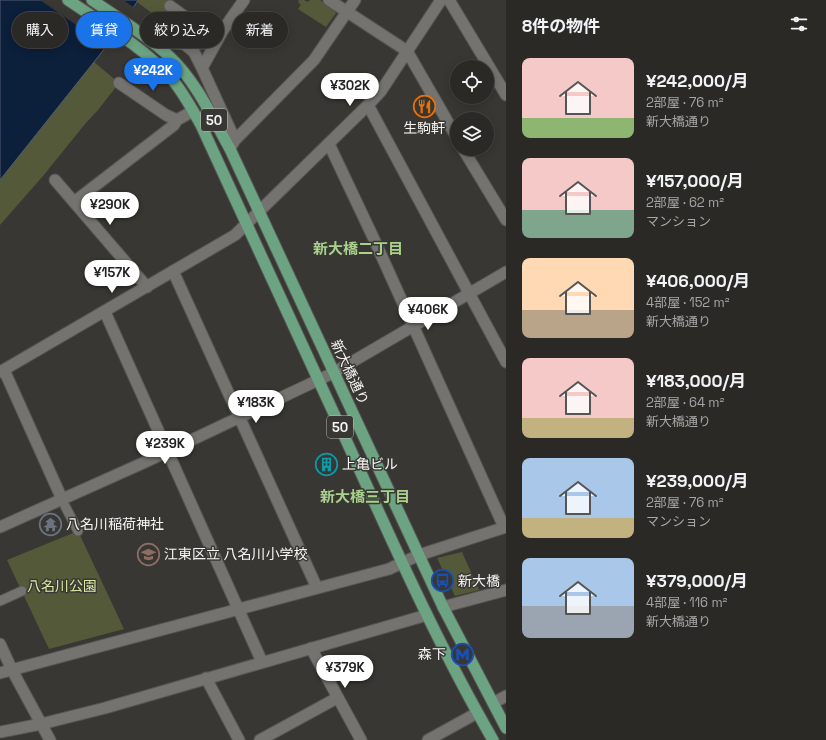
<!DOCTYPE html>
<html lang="ja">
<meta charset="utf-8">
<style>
:root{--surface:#2a2926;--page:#363532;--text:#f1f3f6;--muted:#a5a6a7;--line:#464543;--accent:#1a73e8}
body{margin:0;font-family:"Space Grotesk","Noto Sans JP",sans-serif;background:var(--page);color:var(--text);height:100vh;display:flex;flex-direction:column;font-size:15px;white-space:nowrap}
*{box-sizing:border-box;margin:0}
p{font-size:13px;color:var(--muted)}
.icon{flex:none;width:22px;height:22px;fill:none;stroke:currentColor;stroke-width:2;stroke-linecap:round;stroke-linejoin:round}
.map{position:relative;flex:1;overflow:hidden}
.drawer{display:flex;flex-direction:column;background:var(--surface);width:320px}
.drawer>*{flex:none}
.hud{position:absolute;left:12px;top:12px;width:380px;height:36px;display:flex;gap:8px}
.buttons{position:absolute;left:450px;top:60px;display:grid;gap:8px}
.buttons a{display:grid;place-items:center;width:44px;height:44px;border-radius:50%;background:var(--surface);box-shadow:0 2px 10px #0003,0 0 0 1px var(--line);font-size:20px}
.price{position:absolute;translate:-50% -34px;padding:0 9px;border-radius:14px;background:#fff;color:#222;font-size:13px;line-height:26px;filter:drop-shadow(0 1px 2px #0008)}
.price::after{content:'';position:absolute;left:50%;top:24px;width:12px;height:9px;margin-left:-6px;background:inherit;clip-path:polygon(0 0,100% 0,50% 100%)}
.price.active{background:var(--accent);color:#fff}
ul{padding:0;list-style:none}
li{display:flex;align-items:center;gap:12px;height:100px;padding:0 16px}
li span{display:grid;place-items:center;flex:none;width:112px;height:80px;border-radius:8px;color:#555}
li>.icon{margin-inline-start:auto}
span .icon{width:48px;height:48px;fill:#fffc;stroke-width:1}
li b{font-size:17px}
h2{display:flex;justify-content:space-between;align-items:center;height:48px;padding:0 16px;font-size:17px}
.tag{padding:0 14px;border-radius:18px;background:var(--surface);box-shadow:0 2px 10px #0003,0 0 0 1px var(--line);font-size:14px;line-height:36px}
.tag.active{background:var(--accent);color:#fff}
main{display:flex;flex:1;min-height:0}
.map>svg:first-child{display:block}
.green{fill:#545a39}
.water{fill:#0c1f3b;stroke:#525f72}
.pier{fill:#383733}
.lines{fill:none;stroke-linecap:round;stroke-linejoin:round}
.pedestrian-casing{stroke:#575653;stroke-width:11}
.minor-casing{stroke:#575653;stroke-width:13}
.tertiary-casing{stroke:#575653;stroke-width:13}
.primary-casing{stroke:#575653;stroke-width:13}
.pedestrian{stroke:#74736f;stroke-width:9}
.minor{stroke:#74736f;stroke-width:11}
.tertiary{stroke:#74736f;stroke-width:11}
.primary{stroke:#6ca483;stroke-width:11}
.labels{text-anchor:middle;stroke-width:3;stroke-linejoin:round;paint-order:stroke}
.shield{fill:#383733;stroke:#bcbbb9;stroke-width:1}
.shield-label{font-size:13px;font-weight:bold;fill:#f5f4f2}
.poi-label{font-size:14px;fill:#f5f4f2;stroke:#383733;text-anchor:start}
.street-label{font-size:14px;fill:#f5f4f2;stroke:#383733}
.park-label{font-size:14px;fill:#dce9a5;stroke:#383733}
.neighbourhood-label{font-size:15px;font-weight:bold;fill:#a9d08c;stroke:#383733}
</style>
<main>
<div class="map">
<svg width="506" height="740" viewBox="0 0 506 740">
<rect width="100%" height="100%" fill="#383733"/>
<path class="green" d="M138 0H170L168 4 170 6 160 19 137 2Z
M299 0H304L308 2 310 0H320L334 9 336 13 326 27 298 9 301 5 298 2Z
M94 62 119 83 98 110 85 124 43 176 0 225V180Z
M78 531 124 629 49 649 7 560Z
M462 552 479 590 455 596 437 558Z"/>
<path class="water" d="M0 0H138L121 28 0 180Z"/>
<path class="pier" d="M40 0H123L135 8 123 29 108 47Z"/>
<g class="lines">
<defs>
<path id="pedestrian" d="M65 506 78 531
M0 601 22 591"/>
<path id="minor" d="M329 0 407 51 457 138
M449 0 506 95
M170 6 213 37
M150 41 184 44 204 43 221 31
M184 44 194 52 202 68
M119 83 166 115 177 120
M368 105 506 362
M235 140 314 60 355 0
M329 144 373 237 504 527
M232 145 235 140 202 68 223 30 244 0
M463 149 506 220
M55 180 147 287
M74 202 174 125 177 120 193 111
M173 271 317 588
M105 312 262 662
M4 370 62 499
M0 527 143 463 333 373 506 272
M443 607 506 590
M0 644 12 670 50 740
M311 648 361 740
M0 673 389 569 419 555
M206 678 239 740
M493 703 506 696
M0 732 41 724 105 708 427 615
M260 740 337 698
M428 740 477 713"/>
<path id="tertiary" d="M0 372 235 235 368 105 381 91 441 0
M419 555 506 527"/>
<path id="primary" d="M68 0C103 24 142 46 171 78 183 92 192 109 201 125 247 227 295 328 341 429 389 534 435 640 493 740
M92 0C118 18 146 35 169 56 196 81 212 117 230 149L443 607 506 728"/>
</defs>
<use href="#pedestrian" class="pedestrian-casing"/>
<use href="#minor" class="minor-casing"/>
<use href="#tertiary" class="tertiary-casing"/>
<use href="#primary" class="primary-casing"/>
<use href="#pedestrian" class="pedestrian"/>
<use href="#minor" class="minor"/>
<use href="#tertiary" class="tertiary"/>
<use href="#primary" class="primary"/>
</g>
<defs>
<symbol id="restaurant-ring" viewBox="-11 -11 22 22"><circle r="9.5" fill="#383733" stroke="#e8710a" stroke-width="1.5"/><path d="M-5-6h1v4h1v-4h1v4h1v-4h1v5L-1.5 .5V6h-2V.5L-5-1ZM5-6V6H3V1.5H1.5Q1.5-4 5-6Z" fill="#e8710a"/></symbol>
<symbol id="building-ring" viewBox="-11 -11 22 22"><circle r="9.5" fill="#383733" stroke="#0f9aa8" stroke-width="1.5"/><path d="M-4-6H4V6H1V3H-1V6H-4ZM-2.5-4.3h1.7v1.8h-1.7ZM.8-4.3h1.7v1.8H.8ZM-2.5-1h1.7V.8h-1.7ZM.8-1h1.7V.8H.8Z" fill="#0f9aa8"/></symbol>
<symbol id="temple-ring" viewBox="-11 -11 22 22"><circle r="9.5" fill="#383733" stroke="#6b7280" stroke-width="1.5"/><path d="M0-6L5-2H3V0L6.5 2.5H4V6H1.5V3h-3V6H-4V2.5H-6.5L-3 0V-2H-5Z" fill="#6b7280"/></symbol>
<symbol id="school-ring" viewBox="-11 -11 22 22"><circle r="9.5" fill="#383733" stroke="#8d6e63" stroke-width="1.5"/><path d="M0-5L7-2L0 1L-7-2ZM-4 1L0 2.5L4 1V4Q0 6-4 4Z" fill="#8d6e63"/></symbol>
<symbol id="bus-ring" viewBox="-11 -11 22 22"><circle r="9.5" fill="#383733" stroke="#1a4fb4" stroke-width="1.5"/><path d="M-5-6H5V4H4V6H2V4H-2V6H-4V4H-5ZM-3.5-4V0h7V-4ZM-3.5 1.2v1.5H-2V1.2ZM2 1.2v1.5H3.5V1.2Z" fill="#1a4fb4"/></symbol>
<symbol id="metro-ring" viewBox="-11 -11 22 22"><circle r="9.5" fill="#383733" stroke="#1a4fb4" stroke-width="1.5"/><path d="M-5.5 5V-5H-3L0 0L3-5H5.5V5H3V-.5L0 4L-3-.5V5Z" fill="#1a4fb4"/></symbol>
</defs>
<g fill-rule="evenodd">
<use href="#restaurant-ring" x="412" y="94" width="25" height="25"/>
<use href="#building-ring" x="314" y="452" width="25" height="25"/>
<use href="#temple-ring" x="38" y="512" width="25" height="25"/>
<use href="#school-ring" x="136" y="542" width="25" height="25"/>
<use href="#bus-ring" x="430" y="568" width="25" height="25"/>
<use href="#metro-ring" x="450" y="642" width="25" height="25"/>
</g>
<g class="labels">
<g class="shield">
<rect x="201" y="109" width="26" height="22" rx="3"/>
<rect x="327" y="416" width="26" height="22" rx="3"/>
</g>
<g class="shield-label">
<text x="214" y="125">50</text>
<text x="340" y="432">50</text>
</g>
<g class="poi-label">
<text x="424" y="133" text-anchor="middle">生駒軒</text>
<text x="342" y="469">上亀ビル</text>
<text x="66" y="529">八名川稲荷神社</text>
<text x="164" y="559">江東区立 八名川小学校</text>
<text x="458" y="586">新大橋</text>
<text x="446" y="659" text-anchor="end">森下</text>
</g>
<g class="street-label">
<text transform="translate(350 372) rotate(65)" y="5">新大橋通り</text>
</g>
<g class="park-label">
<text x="62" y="591">八名川公園</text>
</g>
<g class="neighbourhood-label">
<text x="358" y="254">新大橋二丁目</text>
<text x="365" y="502">新大橋三丁目</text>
</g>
</g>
</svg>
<div class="buttons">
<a><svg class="icon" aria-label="locate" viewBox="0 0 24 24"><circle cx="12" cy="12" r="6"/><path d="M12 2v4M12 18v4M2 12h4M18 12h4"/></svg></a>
<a><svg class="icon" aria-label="layers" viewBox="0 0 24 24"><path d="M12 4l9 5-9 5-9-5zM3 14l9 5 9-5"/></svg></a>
</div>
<b class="price active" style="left:153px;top:92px">¥242K</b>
<b class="price" style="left:350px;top:107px">¥302K</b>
<b class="price" style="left:110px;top:226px">¥290K</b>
<b class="price" style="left:112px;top:294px">¥157K</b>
<b class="price" style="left:428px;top:331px">¥406K</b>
<b class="price" style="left:256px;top:424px">¥183K</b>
<b class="price" style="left:165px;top:465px">¥239K</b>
<b class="price" style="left:345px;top:689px">¥379K</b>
<div class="hud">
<a class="tag">購入</a>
<a class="tag active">賃貸</a>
<a class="tag">絞り込み</a>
<a class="tag">新着</a>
</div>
</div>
<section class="drawer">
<h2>8件の物件<svg class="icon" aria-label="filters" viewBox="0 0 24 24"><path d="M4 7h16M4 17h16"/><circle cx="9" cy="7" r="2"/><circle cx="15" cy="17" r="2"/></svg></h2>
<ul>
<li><span style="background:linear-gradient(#f6c9c9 75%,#8fb573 0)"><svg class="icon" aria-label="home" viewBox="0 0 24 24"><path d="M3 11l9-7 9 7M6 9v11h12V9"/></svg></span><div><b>¥242,000/月</b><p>2部屋 · 76 m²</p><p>新大橋通り</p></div></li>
<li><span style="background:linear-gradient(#f6c9c9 65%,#7fa58c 0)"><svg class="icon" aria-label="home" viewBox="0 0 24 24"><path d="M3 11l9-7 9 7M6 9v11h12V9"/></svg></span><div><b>¥157,000/月</b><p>2部屋 · 62 m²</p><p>マンション</p></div></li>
<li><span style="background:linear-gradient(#ffd9b3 65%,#b9a48a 0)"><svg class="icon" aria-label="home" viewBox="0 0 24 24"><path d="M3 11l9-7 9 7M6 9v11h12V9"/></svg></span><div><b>¥406,000/月</b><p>4部屋 · 152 m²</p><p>新大橋通り</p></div></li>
<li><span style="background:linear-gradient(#f6c9c9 75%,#c2b280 0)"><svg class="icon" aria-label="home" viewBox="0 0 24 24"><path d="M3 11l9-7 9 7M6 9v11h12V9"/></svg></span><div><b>¥183,000/月</b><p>2部屋 · 64 m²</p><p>新大橋通り</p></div></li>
<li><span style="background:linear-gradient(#a9c7e8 75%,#c2b280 0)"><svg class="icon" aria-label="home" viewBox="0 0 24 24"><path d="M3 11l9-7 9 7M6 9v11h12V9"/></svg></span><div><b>¥239,000/月</b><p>2部屋 · 76 m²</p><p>マンション</p></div></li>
<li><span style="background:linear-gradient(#a9c7e8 60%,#9aa5b1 0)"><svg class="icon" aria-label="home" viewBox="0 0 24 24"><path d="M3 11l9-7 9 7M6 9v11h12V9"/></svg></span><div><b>¥379,000/月</b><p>4部屋 · 116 m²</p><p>新大橋通り</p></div></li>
</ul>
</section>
</main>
